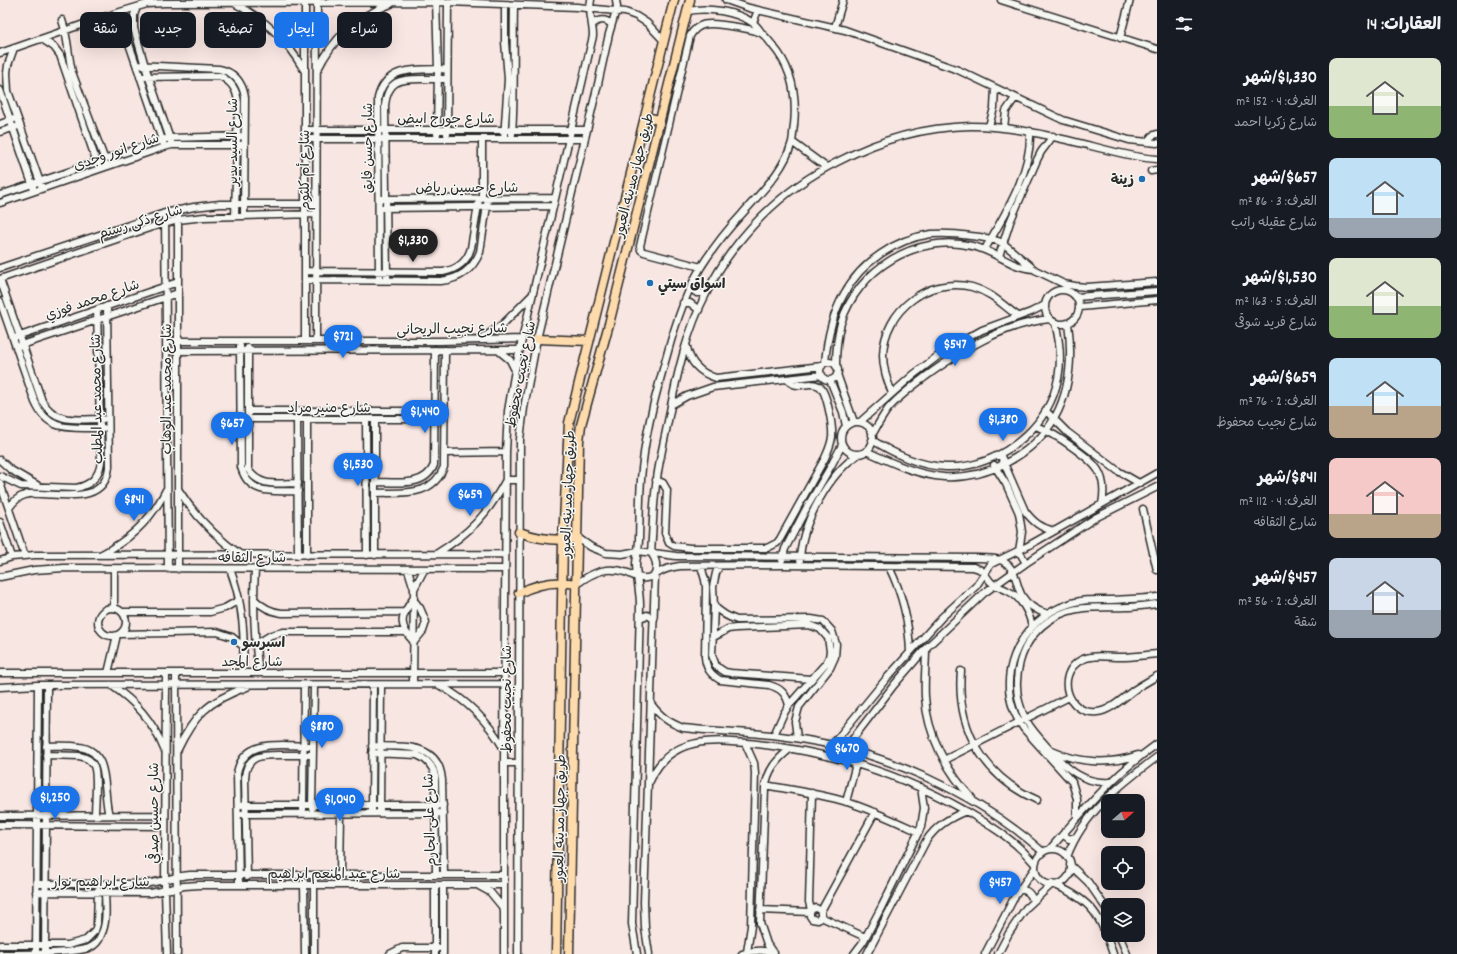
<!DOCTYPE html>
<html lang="ar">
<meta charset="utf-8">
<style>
:root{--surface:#171b24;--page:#20242c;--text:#f1f3f6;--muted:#9ea1a6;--accent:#1a73e8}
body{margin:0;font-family:Dekko,"Playpen Sans Arabic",sans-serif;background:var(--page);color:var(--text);direction:rtl;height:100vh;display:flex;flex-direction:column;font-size:15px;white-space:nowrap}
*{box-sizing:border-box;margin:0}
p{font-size:13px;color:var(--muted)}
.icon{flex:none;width:22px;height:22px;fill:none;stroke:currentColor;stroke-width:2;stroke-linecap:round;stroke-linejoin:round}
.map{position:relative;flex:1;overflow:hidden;direction:ltr}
.drawer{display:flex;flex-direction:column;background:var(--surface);width:300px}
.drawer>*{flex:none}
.top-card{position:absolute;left:12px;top:12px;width:380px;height:36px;direction:rtl;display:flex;gap:8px}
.needle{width:26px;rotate:70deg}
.buttons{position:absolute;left:1101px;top:794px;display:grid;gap:8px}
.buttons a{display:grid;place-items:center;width:44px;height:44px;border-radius:8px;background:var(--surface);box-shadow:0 4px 16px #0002;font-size:20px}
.price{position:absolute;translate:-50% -34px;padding:0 9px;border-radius:14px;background:var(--accent);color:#fff;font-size:13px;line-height:26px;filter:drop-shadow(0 1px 2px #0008)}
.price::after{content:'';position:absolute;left:50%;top:24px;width:12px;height:9px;margin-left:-6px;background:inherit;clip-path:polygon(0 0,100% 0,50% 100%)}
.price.current{background:#222;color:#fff}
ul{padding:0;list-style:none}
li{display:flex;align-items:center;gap:12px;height:100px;padding:0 16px}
li span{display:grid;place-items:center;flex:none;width:112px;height:80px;border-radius:8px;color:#555}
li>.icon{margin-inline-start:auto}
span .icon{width:48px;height:48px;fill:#fffc;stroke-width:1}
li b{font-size:17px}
h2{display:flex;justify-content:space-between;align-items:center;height:48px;padding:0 16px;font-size:17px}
.chip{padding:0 14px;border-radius:8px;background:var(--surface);box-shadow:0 4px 16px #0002;font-size:14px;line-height:36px}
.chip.current{background:var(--accent);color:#fff}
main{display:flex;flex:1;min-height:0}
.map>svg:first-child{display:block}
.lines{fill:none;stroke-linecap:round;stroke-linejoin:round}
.minor-casing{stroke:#2b2b2b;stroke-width:9}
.major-casing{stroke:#2b2b2b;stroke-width:11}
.minor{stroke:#f6f6f2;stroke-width:6}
.major{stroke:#fedbac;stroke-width:8}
.poi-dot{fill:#1f6fb2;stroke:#f6f6f2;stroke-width:1.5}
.labels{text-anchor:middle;stroke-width:3;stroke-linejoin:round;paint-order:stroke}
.street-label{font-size:14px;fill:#2b2b2b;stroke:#f6f6f2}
.poi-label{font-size:14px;font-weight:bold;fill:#2b2b2b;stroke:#f6f6f2;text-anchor:start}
</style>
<main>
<section class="drawer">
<h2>العقارات: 14<svg class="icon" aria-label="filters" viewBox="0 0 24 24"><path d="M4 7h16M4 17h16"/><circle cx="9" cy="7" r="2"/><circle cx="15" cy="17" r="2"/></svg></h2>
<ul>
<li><span style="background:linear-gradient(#dfe7d0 60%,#8fb573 0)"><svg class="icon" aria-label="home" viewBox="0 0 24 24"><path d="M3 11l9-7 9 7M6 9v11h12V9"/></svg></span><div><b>$1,330/شهر</b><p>الغرف: 4 · 152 m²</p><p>شارع زكريا احمد</p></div></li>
<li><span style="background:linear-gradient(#bfe0f5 75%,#9aa5b1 0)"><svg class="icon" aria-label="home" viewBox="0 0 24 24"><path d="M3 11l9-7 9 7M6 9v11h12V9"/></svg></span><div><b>$657/شهر</b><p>الغرف: 3 · 86 m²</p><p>شارع عقيله راتب</p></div></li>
<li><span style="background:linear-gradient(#dfe7d0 60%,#8fb573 0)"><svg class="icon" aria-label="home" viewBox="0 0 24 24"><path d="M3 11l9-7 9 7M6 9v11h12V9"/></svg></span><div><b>$1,530/شهر</b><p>الغرف: 5 · 163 m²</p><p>شارع فريد شوقى</p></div></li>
<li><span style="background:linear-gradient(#bfe0f5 60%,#b9a48a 0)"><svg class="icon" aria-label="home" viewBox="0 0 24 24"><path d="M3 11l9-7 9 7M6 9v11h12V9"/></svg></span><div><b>$659/شهر</b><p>الغرف: 2 · 76 m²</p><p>شارع نجيب محفوظ</p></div></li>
<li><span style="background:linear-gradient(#f6c9c9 70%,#b9a48a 0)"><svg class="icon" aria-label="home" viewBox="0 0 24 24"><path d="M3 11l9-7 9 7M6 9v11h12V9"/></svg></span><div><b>$841/شهر</b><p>الغرف: 4 · 112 m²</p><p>شارع الثقافه</p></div></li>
<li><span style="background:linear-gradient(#c9d6e8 65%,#9aa5b1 0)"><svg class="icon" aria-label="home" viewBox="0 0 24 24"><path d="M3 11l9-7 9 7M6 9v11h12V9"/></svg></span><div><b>$457/شهر</b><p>الغرف: 2 · 56 m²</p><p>شقة</p></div></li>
</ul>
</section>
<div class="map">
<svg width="1157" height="954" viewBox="0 0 1157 954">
<rect width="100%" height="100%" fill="#f8e6e2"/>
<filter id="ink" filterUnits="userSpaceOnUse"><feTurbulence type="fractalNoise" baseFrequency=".025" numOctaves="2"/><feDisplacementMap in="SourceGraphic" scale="8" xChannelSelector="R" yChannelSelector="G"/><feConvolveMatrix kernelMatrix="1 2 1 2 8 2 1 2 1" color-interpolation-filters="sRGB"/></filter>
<g filter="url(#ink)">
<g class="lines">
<defs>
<path id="minor" d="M305 0V341
M436 0 438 69 437 134
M726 0 749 8 845 30 958 70 1063 120 1129 140 1157 143
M1001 0 1157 49
M234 3C266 20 285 38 304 70
M137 7 134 15V28L145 66 171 142
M688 11C707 7 736 11 753 23 756 25 759 29 761 32
M110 15 120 23 126 35 163 143
M62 20C68 37 68 54 72 72L106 163
M753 23 758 10
M593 24C599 19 606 19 611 24
M835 27 843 0
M1120 38 1130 0
M42 39 54 47 60 55 98 166
M14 48 8 65 7 73 8 91 41 185
M0 53 110 15 147 4 165 3 448 2 577 7 625 12 636 16 647 23 664 41
M137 65 219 69C234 72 242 81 245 97L244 216
M317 71C333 38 355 17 391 4
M140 77 220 76C232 82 237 90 238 103L235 216
M0 90 33 187
M0 124 14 119
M989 126 994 108 995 88
M1004 128 1006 111 1015 98
M305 130H586
M0 132 16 127
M447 134 448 2
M512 134C515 91 513 48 514 5
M305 139H584
M482 139V199
M504 139 508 79 505 42V5
M792 142 826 167
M1147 142 1152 136 1157 134
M1151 171 1157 170
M0 195 162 140 170 138 244 136
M382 199 555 198
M0 203 164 147 172 145H244
M382 208 553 206
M165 213 168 569
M985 249C1005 214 1032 173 1030 131
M999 256 1010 222 1037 160 1041 152 1053 136
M0 268 165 213 194 207 220 204H316
M305 271 443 272C458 269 467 262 471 248L479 199
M0 279 152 227 178 220 204 217 316 214
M0 279 42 401C56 425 79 419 103 419
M305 280 441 281C460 279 473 269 480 252L488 199
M379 280 378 98C386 64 419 70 447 69
M387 280 385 105C388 80 400 79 421 79 430 79 438 79 447 79
M690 288 697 293H706
M1045 307a17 17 0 1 1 34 0a17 17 0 1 1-34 0Z
M1076 297 1157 291
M0 301 35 402C49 434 73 427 103 428
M683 303H690L699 310
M1080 307 1157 300
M17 337 178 282
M480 340 503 324 532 295
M166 341H440L522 339
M316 341 317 0
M19 346 178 293
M240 346 241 467C249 496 274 491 298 491
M687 347C690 363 700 373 716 378L822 366
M248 348V469C259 488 279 483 298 483
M166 351 520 350
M499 351 510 360 515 370
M820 371a9 9 0 1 1 18 0a9 9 0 1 1-18 0Z
M825 363C827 339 832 315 844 294 861 262 896 239 931 234 945 233 958 234 971 236 980 237 989 238 998 241L1004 244 1035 270 1064 284 1075 286 1087 287 1157 282
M836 366C836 351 837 337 841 323 858 269 916 233 972 246 994 250 1011 268 1034 269
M837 374 854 422
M830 380 843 412 846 426
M892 393C887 381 883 368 883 355 884 310 929 276 972 287 993 293 1002 305 1018 316
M671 405 687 396 713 387 822 375
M248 411H434
M1047 412 1067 432 1118 471 1139 483
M248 419H434
M297 419 298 555
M307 419V555
M366 419 367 555
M860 422 913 375 946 350 982 330 1031 312 1045 305
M841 438a16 16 0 1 1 32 0a16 16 0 1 1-32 0Z
M1036 426C1048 431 1060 438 1071 446 1095 463 1108 473 1102 504
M872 435C877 426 882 417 888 409 898 397 912 387 925 377 962 350 1003 324 1050 319
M872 440C895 454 919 466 946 467 968 468 989 461 1007 450 1053 420 1069 375 1055 323
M866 451C890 462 917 475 944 477 965 478 987 473 1006 463 1062 434 1076 382 1068 323
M444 453 506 452
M1000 454 1025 511C1033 522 1041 528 1054 531
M0 460 11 470 37 485
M994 465 1006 484 1019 513 1022 532 1019 551 1026 563
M0 476 21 486 76 488C91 485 99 477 101 462L97 310
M656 480 663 483 667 490 665 533 669 543 674 546 690 548H767L777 543 780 539 825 458C828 451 831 445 832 437 833 427 827 391 819 386 808 379 798 392 787 379
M375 482C395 482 425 488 434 465L435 350
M0 483 25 556
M178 489C195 516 215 537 241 555
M375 493C402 492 432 498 444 467L445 350
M9 508C13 502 18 497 25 495 30 493 36 494 41 494 67 495 105 503 109 467L107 306
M1143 509 1157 570
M0 522 12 557
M578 538 591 547 606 553 622 554 638 551 676 556 978 558C986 558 994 558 1000 560 1017 566 1015 584 1022 596 1028 606 1037 611 1048 614
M102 554C131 539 152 519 166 490
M436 554C470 533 487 515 506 480H520
M375 555V419
M782 560 785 549 807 507 831 466 842 445
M800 560C801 524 829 473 859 454
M0 561 12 557 35 555 505 554
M701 566 705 580 706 587 705 657C706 668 710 674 720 680L769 685C780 688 786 693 789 705
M719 566 716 573 713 587 714 606 712 655 716 666 725 672 731 673 811 679
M889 567C903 595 909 621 910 652
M114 569V607
M178 569V210
M230 569C243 603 246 637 242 673
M255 569C253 604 254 638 259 673
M408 570 414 589 413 684
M0 577 34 570 64 568 505 569
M577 584C594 571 608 566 628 573 634 576 640 579 646 578 652 578 655 575 660 572 666 568 673 567 680 566L780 565 973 567C987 570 984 577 993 584 998 587 1003 588 1008 591 1021 597 1029 612 1032 626
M414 589 424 570
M254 599C262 607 271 612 282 613L404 612
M413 599 420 608 426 622 423 631 414 642C398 625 400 617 413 599Z
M714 606C721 613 727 617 737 620L811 619 823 621 832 631 836 644 835 657 830 668 799 707 795 722 797 738
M98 622a14 14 0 1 1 28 0a14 14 0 1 1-28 0Z
M122 612H210L225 608 239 600
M640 618 647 615 654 619
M120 634 217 632 232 637 244 647
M712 638 728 629 736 628 809 625 820 629 828 638 830 651 829 657 826 663 789 705 783 715 774 735
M256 644 271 635 283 632H406
M926 648C926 665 924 681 925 697 927 734 947 772 972 798
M1157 654C1145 655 1133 657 1120 657 1108 657 1092 654 1081 660 1055 674 1067 715 1097 712 1110 711 1123 698 1134 690 1141 685 1149 681 1157 676
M961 671C956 729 984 777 1037 800
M0 673H504
M108 673 117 635
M166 673 165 891 167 954
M176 673 177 954
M111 685C137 703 152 720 164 749
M439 685C467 700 488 721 504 749
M0 687 38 685 504 684
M651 704C661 717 668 722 683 728 720 732 758 732 795 738 882 751 977 793 1043 852
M745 743 754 763 755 773 751 926 747 952
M832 745 886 679 942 617 976 586 991 564 1026 547 1157 473
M46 746C58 746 69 745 80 747 112 752 102 793 109 815
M372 746C401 747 439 741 442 780L444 875
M845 749 894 685 926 648 984 593 1026 563 1095 518 1157 487
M177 751C194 715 208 701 247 687
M1052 751C1079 763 1110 765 1138 755
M372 753 417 755C427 759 433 765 435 776L436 875
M46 755 79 756C86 757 91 760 94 766 98 775 95 804 95 815
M944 760 1069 697
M504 763H518
M650 781C670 734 715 740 757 744 831 752 901 774 966 811 993 827 1015 840 1035 864
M1110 782C1084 784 1067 769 1051 751 1042 741 1033 732 1026 720 1007 683 1019 637 1055 617 1078 604 1102 608 1127 607 1137 607 1147 605 1157 604
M765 785C793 790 821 794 847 802 872 810 895 821 919 832
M846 802 856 764
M238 805H443
M312 808 314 685
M303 809 304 685
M372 809 373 685
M380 809 381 685
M238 814 443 813
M0 816 165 815
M1077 817V799L1072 782 1024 729C990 684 1017 620 1069 604 1082 599 1097 600 1111 600 1126 599 1142 599 1157 597
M0 825 165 826
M1065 831V836L1069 839 1076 837
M1050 849C1084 810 1114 774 1157 744
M1035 867a18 18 0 1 1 36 0a18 18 0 1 1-36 0Z
M1067 857C1083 813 1121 784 1157 757
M1070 865 1088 882 1108 911
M314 875V954
M340 875 341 813
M247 877 245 778C246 753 265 755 284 755 294 755 303 755 313 755
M304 882 305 954
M37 884H142C159 883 174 876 190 875H504
M239 885 237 773C244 736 285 746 313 746
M1055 885C1093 901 1101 917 1113 954
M479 886 490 892 504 909
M1019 889C1027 890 1031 893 1033 901
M36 892 151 893 184 886 199 885H504
M760 910 810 912 813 909 816 908 821 911V917L818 920 812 919 810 916V912
M811 910 809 902 812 793
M821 911 875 812
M821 917 865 937
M1119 935 1127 954
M0 945H68L86 940 95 931 97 924 98 890
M773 953 767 944 760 923 765 788C768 770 776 760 790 749
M0 954C22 954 70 954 89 948 94 946 99 941 101 935 108 922 105 904 105 889
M36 954 38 685
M45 954 47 685
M390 954 402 948H438
M435 954V885
M443 954V885
M504 954V763L506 452 508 411 515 370 593 36C593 24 588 12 591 0
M518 954 520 439 524 408 537 339 598 84 609 34 617 7 616 0
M637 954 632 924 640 605C640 591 636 577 636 563 637 555 639 547 639 539 640 513 639 487 643 461 647 425 657 390 667 355 675 325 685 294 701 267 713 248 727 230 742 214 761 192 784 171 792 142 793 137 793 131 794 125 797 96 792 68 773 46 770 42 766 36 761 33 750 28 735 27 723 25 709 23 698 22 690 36L640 246 641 250 644 252 701 267
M649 954 645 928 644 902 655 575C657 566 657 560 651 553 653 528 653 502 657 478 660 457 665 437 669 416 677 374 687 330 707 292 735 236 782 189 839 161 879 140 925 127 971 126 1013 126 1051 136 1091 146 1113 151 1135 158 1157 159
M742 954C753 950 764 950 774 953
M854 954 863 942 882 906 921 827 924 808 921 787
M867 954 926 841C936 826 949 818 966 811
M985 954 1015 896 1035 868
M998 954 1009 933 1026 908 1052 884"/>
<path id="major" d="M645 117 660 120
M537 339 589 341
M519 532C538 539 557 542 578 538
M519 593C538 583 556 580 577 584
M556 954 563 540 569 423 674 0
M569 954 579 441 581 425 609 324 690 0"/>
</defs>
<use href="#minor" class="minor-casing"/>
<use href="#major" class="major-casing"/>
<use href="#minor" class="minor"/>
<use href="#major" class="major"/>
</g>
</g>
<g class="poi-dot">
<circle cx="1142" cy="179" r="4"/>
<circle cx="650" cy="283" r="4"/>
<circle cx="234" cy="642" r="4"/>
</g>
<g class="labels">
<g class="street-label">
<text x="446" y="123">شارع جورج ابيض</text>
<text transform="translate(232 142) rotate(-90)" y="5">شارع السيد بدير</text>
<text transform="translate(367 148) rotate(-90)" y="5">شارع حسن فايق</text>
<text transform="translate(116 151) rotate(-19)" y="5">شارع انور وجدى</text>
<text transform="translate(304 170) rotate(-90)" y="5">شارع أم كلثوم</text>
<text transform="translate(633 175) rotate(-76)" y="5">طريق جهاز مدينه العبور</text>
<text x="467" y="192">شارع حسين رياض</text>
<text transform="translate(140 221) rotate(-17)" y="5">شارع ذكى رستم</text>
<text transform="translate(92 299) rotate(-19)" y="5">شارع محمد فوزي</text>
<text transform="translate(452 328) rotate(-1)" y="5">شارع نجيب الريحانى</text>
<text transform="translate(520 374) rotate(-79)" y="5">شارع نجيب محفوظ</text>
<text transform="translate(166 389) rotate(-90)" y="5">شارع محمد عبد الوهاب</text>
<text transform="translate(96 399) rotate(-91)" y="5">شارع محمد عبد المطلب</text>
<text x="329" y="412">شارع منير مراد</text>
<text transform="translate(567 494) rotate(-88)" y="5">طريق جهاز مدينه العبور</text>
<text x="252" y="562">شارع الثقافه</text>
<text x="252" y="666">شارع المجد</text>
<text transform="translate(506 699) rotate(-90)" y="5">شارع نجيب محفوظ</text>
<text transform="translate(153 813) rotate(-90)" y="5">شارع حسين صدقي</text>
<text transform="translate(559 818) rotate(-89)" y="5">طريق جهاز مدينه العبور</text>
<text transform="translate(429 820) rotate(-92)" y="5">شارع على الجارم</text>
<text x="334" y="878">شارع عبد المنعم ابراهيم</text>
<text x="101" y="886">شارع ابراهيم نوار</text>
</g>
<g class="poi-label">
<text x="1134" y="184" text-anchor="end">زينة</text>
<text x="658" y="288">اسواق سيتي</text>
<text x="242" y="647">اسبرسو</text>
</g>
</g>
</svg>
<div class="buttons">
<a><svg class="needle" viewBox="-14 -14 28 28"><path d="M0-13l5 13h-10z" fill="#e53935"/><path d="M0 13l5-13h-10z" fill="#9ea1a6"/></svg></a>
<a><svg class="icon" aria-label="locate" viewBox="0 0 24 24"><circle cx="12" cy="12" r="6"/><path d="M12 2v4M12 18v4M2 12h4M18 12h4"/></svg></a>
<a><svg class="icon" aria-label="layers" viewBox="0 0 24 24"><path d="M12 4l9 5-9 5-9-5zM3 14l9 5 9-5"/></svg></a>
</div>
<b class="price current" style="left:413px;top:263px">$1,330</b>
<b class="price" style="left:343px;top:359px">$721</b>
<b class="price" style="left:955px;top:367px">$547</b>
<b class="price" style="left:425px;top:434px">$1,440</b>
<b class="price" style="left:1003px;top:442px">$1,380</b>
<b class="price" style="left:232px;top:446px">$657</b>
<b class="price" style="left:358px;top:487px">$1,530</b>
<b class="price" style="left:470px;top:517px">$659</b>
<b class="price" style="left:134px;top:522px">$841</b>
<b class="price" style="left:322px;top:749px">$880</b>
<b class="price" style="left:847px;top:771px">$670</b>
<b class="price" style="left:55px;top:820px">$1,250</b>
<b class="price" style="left:340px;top:822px">$1,040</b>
<b class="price" style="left:1000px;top:905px">$457</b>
<div class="top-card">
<a class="chip">شراء</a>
<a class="chip current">إيجار</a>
<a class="chip">تصفية</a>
<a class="chip">جديد</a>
<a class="chip">شقة</a>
</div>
</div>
</main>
